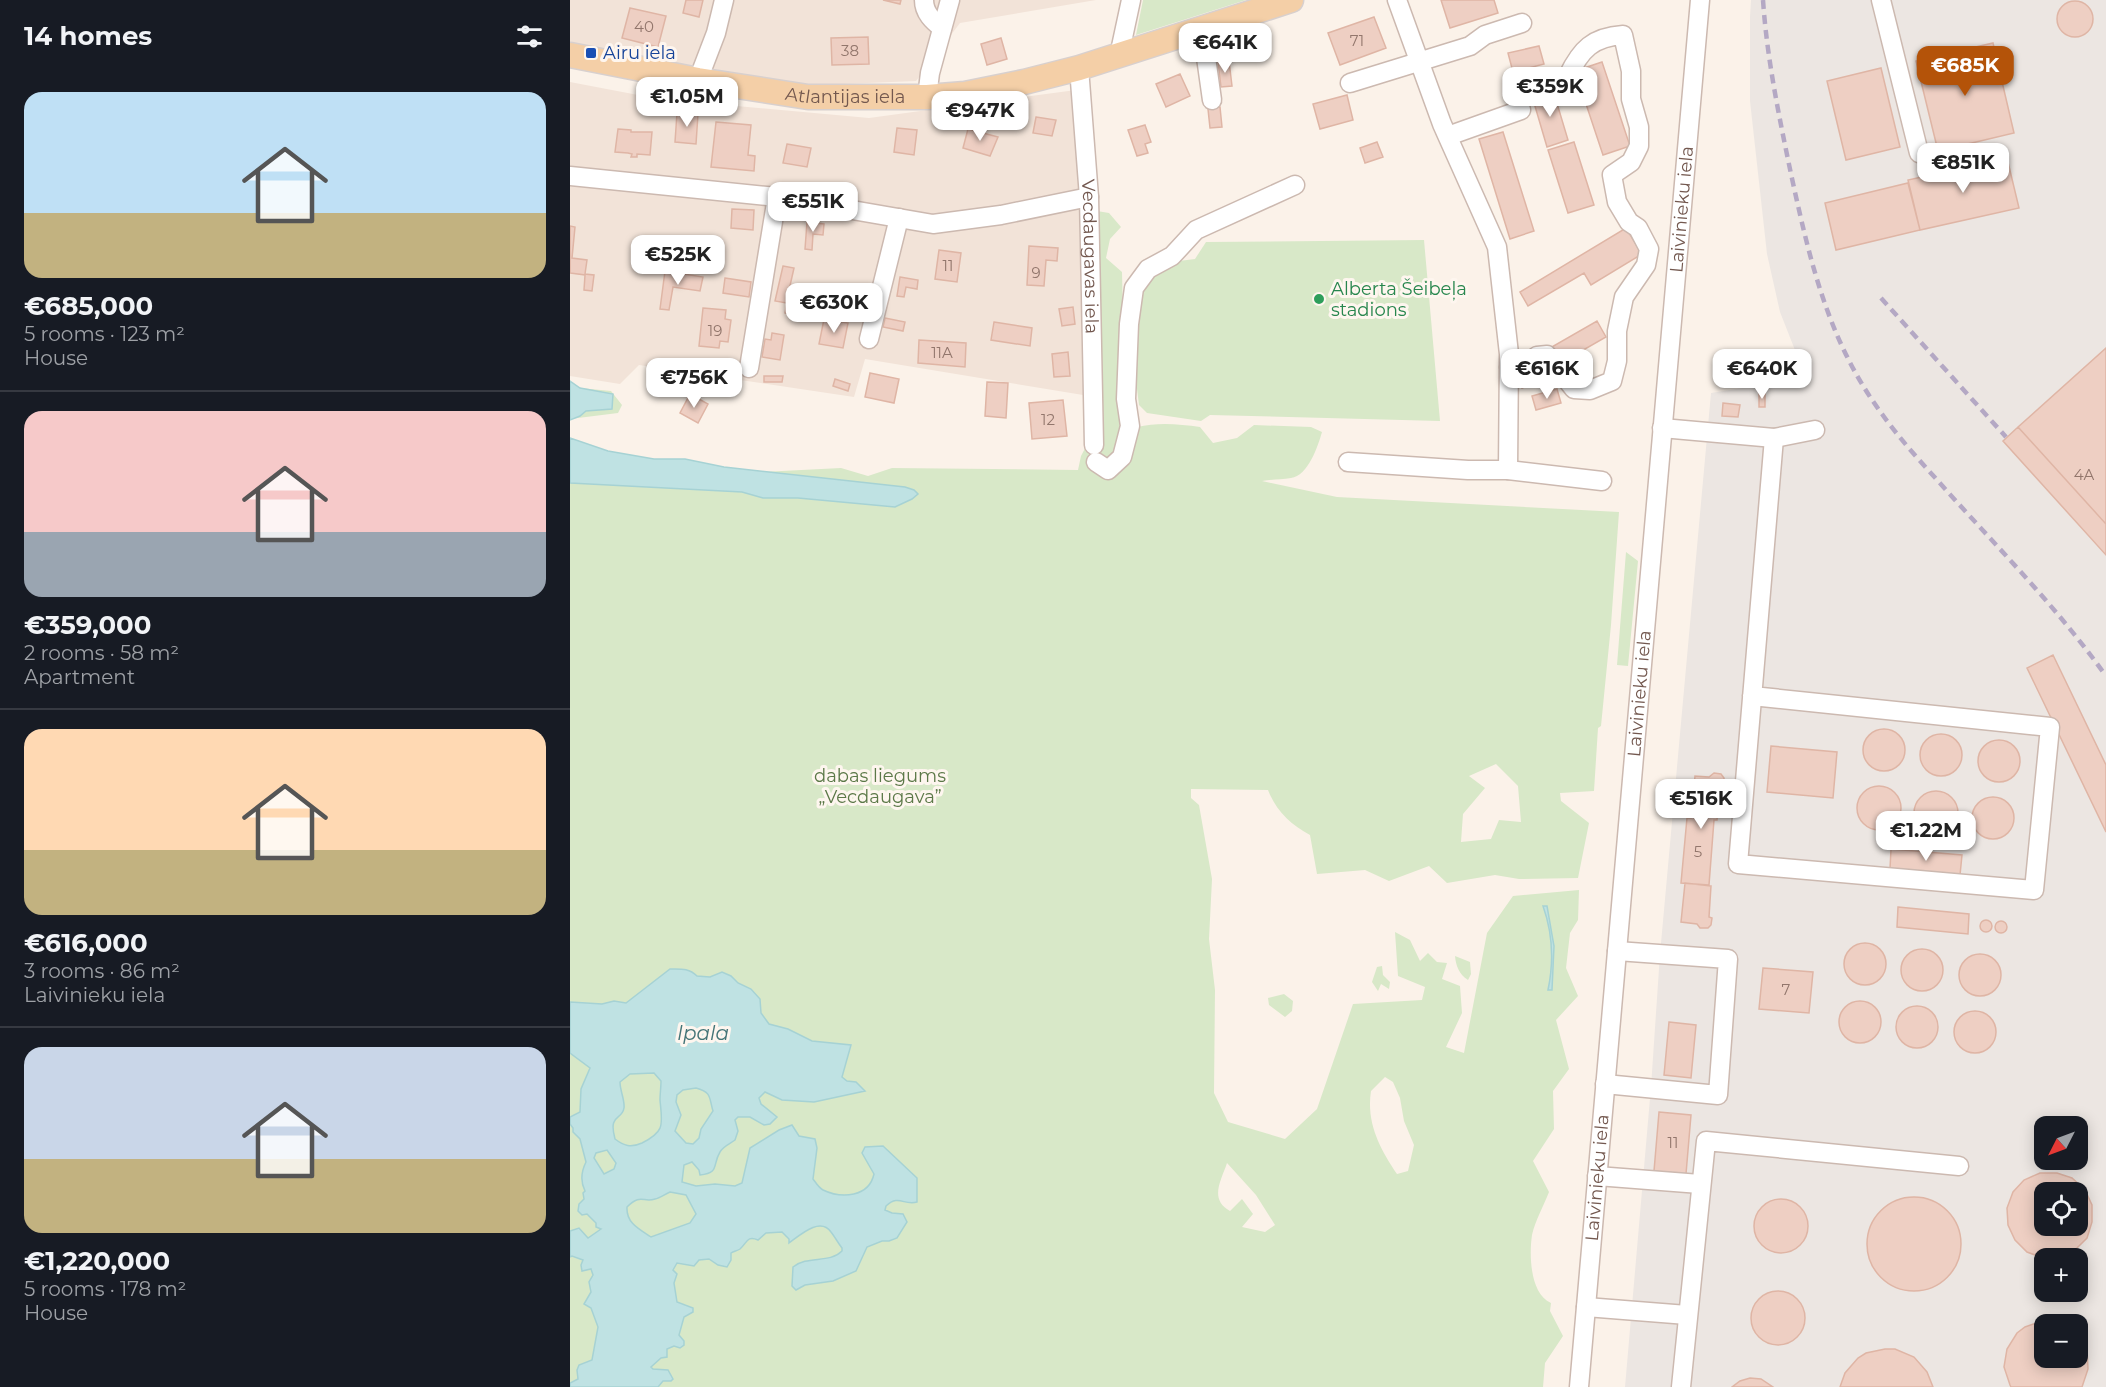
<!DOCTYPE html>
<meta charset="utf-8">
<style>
:root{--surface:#171b24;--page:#242831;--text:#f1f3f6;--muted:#9ea1a6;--line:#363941;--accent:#b45309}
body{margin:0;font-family:Montserrat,sans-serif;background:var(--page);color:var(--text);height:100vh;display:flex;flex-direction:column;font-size:22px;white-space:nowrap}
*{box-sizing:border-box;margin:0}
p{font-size:20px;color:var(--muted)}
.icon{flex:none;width:33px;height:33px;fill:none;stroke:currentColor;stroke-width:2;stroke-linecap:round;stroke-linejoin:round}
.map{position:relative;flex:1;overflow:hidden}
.panel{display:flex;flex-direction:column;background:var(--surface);width:570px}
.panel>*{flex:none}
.needle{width:39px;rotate:228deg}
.fabs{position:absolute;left:1464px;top:1116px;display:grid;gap:12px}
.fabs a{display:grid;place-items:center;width:54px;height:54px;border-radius:12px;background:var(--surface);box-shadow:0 3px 15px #0003;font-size:30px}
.price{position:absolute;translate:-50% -51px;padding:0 14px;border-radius:12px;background:#fff;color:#222;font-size:20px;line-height:39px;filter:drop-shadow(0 2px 3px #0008)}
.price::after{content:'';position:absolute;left:50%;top:36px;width:18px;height:14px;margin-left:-9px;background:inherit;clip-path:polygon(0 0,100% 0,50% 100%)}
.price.active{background:var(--accent);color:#fff}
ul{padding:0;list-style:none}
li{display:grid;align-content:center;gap:12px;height:318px;padding:0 24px}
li+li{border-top:2px solid var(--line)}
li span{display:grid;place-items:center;height:186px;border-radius:18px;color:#555}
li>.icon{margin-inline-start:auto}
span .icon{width:108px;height:108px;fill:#fffc;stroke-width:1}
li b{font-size:26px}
h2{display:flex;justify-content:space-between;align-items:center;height:72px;padding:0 24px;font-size:26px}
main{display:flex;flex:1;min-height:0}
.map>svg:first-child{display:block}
.residential{fill:#f2e3d8}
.industrial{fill:#ece6e2;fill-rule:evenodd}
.green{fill:#d8e8c8;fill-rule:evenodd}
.water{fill:#bfe2e3;stroke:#a6d2d4;stroke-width:1.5;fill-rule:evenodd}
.building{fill:#eecfc3;stroke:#dfb5a5;stroke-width:1.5;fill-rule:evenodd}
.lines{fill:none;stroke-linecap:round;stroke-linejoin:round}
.minor-casing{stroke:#ccb9b0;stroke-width:21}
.major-casing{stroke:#d8d0ce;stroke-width:27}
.minor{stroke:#fff;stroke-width:18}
.major{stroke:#f4cfa7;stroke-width:24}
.rail{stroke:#b4a8c4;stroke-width:4.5;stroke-dasharray:9 6;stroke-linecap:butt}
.transit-dot{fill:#1a4fb4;stroke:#fef6ef;stroke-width:2}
.leisure-dot{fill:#2e9e5b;stroke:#fef6ef;stroke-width:2}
.labels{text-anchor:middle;stroke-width:6;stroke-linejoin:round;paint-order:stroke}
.number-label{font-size:15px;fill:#92766c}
.transit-label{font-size:18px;fill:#164399;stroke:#fef6ef;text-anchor:start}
.street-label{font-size:18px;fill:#73584f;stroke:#fef6ef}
.leisure-label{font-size:18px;fill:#27864d;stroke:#fef6ef;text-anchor:start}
.park-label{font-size:18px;fill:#5b7847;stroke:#fef6ef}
.water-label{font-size:20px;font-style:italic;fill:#437477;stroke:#fef6ef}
</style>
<main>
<section class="panel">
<h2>14 homes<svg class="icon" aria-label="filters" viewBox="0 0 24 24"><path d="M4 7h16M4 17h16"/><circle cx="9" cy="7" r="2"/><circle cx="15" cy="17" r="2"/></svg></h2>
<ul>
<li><span style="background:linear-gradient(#bfe0f5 65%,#c2b280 0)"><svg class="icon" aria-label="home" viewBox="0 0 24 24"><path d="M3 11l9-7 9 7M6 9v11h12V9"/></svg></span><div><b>€685,000</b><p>5 rooms · 123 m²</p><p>House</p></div></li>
<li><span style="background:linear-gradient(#f6c9c9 65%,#9aa5b1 0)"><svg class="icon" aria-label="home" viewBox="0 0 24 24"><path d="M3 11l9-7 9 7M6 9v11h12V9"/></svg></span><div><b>€359,000</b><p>2 rooms · 58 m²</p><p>Apartment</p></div></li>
<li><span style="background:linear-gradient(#ffd9b3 65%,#c2b280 0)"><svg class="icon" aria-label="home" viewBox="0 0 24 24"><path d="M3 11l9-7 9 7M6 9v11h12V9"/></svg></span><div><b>€616,000</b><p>3 rooms · 86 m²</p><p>Laivinieku iela</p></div></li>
<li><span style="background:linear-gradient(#c9d6e8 60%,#c2b280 0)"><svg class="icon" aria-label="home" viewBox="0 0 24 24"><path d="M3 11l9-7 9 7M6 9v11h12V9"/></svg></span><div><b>€1,220,000</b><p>5 rooms · 178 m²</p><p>House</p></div></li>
</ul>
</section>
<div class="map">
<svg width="1536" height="1387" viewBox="0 0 1536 1387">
<rect width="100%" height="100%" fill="#fbf2e9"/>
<path class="residential" d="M0 0H526L390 23 346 81 224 86 0 42Z
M0 82 89 99 299 118 506 90 513 395 295 359 284 397 69 365 50 384 0 376Z"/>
<path class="industrial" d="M1181 0H1536V1387H1055L1081 1087 1090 954 1141 393 1236 378 1210 312 1197 254 1180 101V17ZM1474 1126H1508V1160H1474ZM1474 1192H1508V1226H1474ZM1474 1258H1508V1292H1474ZM1474 1324H1508V1358H1474Z"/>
<path class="green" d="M573 0H676L566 35Z
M527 211 539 213 551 227 540 239 536 258 552 272 553 317 567 427C588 422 609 424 630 427L643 443 667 438 684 425 741 427 752 432C748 446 738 476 721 478 711 480 701 479 692 481L767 497 1049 512 1041 625 1031 726 1028 728 1024 791 990 793 991 801 1019 823 1008 878 949 879 925 875 877 883 859 866 819 881 795 870 747 874 740 835C721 825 706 811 698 790L621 789V798L629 805 642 879 639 939 645 990 644 1093 658 1122 715 1139 747 1109 783 1004 852 1000 855 987 828 976 825 932 840 940 850 961 858 953 867 962 877 963 872 979 890 986 892 1013 876 1047 894 1053 917 933 943 896 1009 890 1008 920 1000 933 996 968 1008 996 986 1020 999 1069 983 1091 984 1129 963 1161 979 1192C974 1205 965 1221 962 1235 959 1255 960 1294 981 1303L980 1311 993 1336 975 1363 973 1387H0V443L10 450 152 474 271 468 298 476 322 468 508 470 511 456 521 437ZM926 764 948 786 951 822 929 820 921 839 891 842 893 814 915 788 899 776ZM815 1077 823 1082 830 1098 834 1121 844 1145 838 1171 827 1174C810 1149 796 1123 801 1091ZM657 1163 686 1195 705 1225 695 1232 672 1227 683 1214 672 1199 660 1211C639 1199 651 1181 657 1163Z
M854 240 870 421 640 415 631 421 577 413 569 405 564 365 571 289 583 271 601 262 625 259 636 242Z
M0 387 41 391 52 405 48 413 0 419Z
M1056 552 1068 561 1058 666 1047 665Z
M885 956 900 962 901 974 898 980C889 974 886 966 885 956Z
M812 966 813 975 820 982 819 989 811 984 808 991 802 982 807 967Z
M714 994 723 1001 722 1011 715 1017 699 1005 698 998Z"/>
<path class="water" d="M0 381 10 388 43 394 42 409 16 411 10 416 0 420Z
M0 438 38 451 84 459H115L154 467 335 487 344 490 348 494 342 499 325 507 228 498H193L172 492 0 483Z
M973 906H977L984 946 982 990H978C984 961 983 934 973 906Z
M100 969C111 969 119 968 127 976L140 977 152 972 161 976 168 983 181 989 190 999 191 1013 199 1024 218 1029 242 1041 281 1045 272 1077 277 1081 286 1082 295 1091 244 1102 212 1100 195 1092 189 1098 191 1104 207 1117 200 1124 194 1125 180 1117H168L165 1120 168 1131 165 1140C160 1144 153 1146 150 1152 142 1165 150 1173 130 1175L129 1170 122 1162 114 1165 112 1182 126 1186 145 1184 165 1186 172 1183 180 1148 209 1130 222 1125 229 1136 245 1139 247 1148 243 1179C246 1183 249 1188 253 1190 272 1199 299 1197 304 1174L292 1153 295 1147 313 1146 347 1178V1202C334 1206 329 1194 316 1206L315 1210 322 1213 333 1214 337 1222 327 1238 319 1241H312L297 1247 286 1271 263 1281 235 1285 226 1290 222 1286 223 1267C238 1255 259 1264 272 1251V1248C268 1243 265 1237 261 1232 250 1216 229 1236 219 1243V1239L212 1232 196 1233 188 1240C177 1235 177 1243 170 1249 167 1251 164 1251 161 1253V1260L157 1267 148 1265 139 1259 129 1260 124 1266 107 1263 103 1270 107 1274 104 1283 107 1302 123 1308V1312L114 1317 109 1335 114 1341V1345L110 1348 104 1346 97 1349V1357L91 1358 81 1367 83 1369 98 1370 103 1379 101 1381H93L88 1387H0V1383L8 1379 7 1370 9 1365 22 1360 28 1327 21 1308 14 1304 21 1292 19 1282 23 1275 21 1269 12 1271 11 1265 13 1260 2 1256 0 1257V1231L9 1228 18 1238 31 1229 26 1227V1223L17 1214 12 1215 8 1211 9 1204 14 1199 13 1193 15 1191C10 1181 11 1172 16 1162L10 1139 3 1132V1128L0 1124V1117L10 1112 11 1089 20 1068 0 1053V1002L32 1004 44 1001 56 1003ZM84 1073 91 1081C91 1087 90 1094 90 1100 92 1124 96 1131 72 1143 61 1148 54 1146 45 1139 38 1113 52 1121 54 1108 55 1100 50 1091 50 1082L60 1074ZM126 1088C142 1092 139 1098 143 1111L131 1129 129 1138 123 1144 116 1143 105 1131 111 1115 106 1102 107 1095 113 1090ZM37 1150 46 1163 44 1169 34 1174 24 1158 26 1153ZM100 1192 116 1195 126 1214 120 1223 81 1237C69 1229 56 1223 57 1207 71 1193 73 1203 85 1199 90 1198 95 1194 100 1192Z"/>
<path class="building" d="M116 0H133L129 17 113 13Z
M313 0H331L330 4Z
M871 0H924L928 13 880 28Z
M1487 19a18 18 0 1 1 36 0a18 18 0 1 1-36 0Z
M60 8 96 16 88 47 52 38Z
M804 17 816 48 770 65 758 33Z
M298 37 299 64 262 65 261 38Z
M431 38 437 59 417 65 411 44Z
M1423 43 1444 133 1368 151 1346 61Z
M969 46 974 64 943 72 938 53Z
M659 61 662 86 651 87 648 62Z
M1032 62 1060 146 1033 155 1005 71Z
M1311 68 1330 147 1276 160 1257 81Z
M610 74 620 96 596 107 586 84Z
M983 90 998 140 977 147 962 96Z
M777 95 783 120 750 129 743 104Z
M650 107 652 127 640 128 638 109Z
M107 113 128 114 126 144 105 142Z
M466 117 486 120 482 136 463 133Z
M146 122 181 125 178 155 185 156 184 171 141 167Z
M575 125 581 142 575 144 578 153 567 156 558 130Z
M327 128 347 130 344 155 324 152Z
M48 129 61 130V132H82L80 155 67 154V157H61L62 154 58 153 45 152Z
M398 129 428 137 420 156 393 148Z
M933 132 964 231 940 239 909 139Z
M807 142 813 157 795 163 790 148Z
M1004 142 1024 205 998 213 978 150Z
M217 144 241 148 237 167 213 163Z
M1437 158 1449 208 1350 230 1338 180Z
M1338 183 1350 230 1266 250 1255 203Z
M162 209 184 210 183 230 161 228Z
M237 222 254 224 253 235 243 234 242 250 235 249Z
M0 226 5 227 2 258 17 260 15 274 24 275 22 291 14 290 15 275 0 273Z
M1056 228 1072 254 1021 285 1014 273 958 306 950 292Z
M459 246 488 248 487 261 476 260 474 286 457 285Z
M369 250 391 253 387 282 365 279Z
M213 266 224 268 217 299 237 304 235 317 215 313 217 303 205 301Z
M95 271 133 277 130 291 103 287 99 310 90 309Z
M330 277 348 280 347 289 336 287 334 297 327 296Z
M155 278 181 282 179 297 153 293Z
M503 307 505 324 492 326 489 309Z
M133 308 156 310 155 319 161 320 158 342 150 341 149 348 129 346Z
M315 318 335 322 333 331 313 327Z
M254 319 278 323 273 348 249 344Z
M1027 321 1036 337 989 364 980 348Z
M424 322 462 328 460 346 421 340Z
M202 333 214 335 210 360 192 357 195 339 201 340Z
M349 340 396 343 395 367 348 363Z
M1536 348V524L1448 427Z
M498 352 500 376 484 377 482 354Z
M300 373 329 379 324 403 295 397Z
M194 376H213L212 382H194Z
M954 377 957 386 952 388 948 379Z
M265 379 280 384 278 391 263 386Z
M417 382 438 383 436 418 415 416Z
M987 389 991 403 966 410 962 396Z
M1189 393H1195V407H1189Z
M120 394 138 404 128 423 110 413Z
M493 400 497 436 462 439 459 403Z
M1153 403 1170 405 1168 417 1152 416Z
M1448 427 1536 524V555L1433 441Z
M1483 655 1536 765V832L1457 668Z
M1293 750a21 21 0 1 1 42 0a21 21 0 1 1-42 0Z
M1350 755a21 21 0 1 1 42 0a21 21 0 1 1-42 0Z
M1408 761a21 21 0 1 1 42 0a21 21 0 1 1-42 0Z
M1201 746 1267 752 1263 798 1197 792Z
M1144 773 1151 774 1154 778V785L1149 789 1147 820H1144L1139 885 1111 883 1117 818H1121L1125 776 1139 777Z
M1287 808a22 22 0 1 1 44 0a22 22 0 1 1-44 0Z
M1344 813a22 22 0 1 1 44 0a22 22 0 1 1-44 0Z
M1402 818a21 21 0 1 1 42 0a21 21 0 1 1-42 0Z
M1321 849 1392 855 1390 875 1320 869Z
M1115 883 1141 886 1139 917 1142 918 1141 925 1138 928H1130L1127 924 1111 922Z
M1328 907 1399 914 1398 934 1327 927Z
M1410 926a6 6 0 1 1 12 0a6 6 0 1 1-12 0Z
M1425 927a6 6 0 1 1 12 0a6 6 0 1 1-12 0Z
M1274 964a21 21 0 1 1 42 0a21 21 0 1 1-42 0Z
M1331 970a21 21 0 1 1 42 0a21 21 0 1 1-42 0Z
M1389 975a21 21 0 1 1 42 0a21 21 0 1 1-42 0Z
M1193 968 1243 972 1239 1013 1189 1009Z
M1269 1022a21 21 0 1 1 42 0a21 21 0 1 1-42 0Z
M1326 1027a21 21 0 1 1 42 0a21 21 0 1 1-42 0Z
M1384 1032a21 21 0 1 1 42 0a21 21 0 1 1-42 0Z
M1099 1022 1126 1025 1121 1078 1094 1075Z
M1089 1112 1121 1115 1116 1174 1084 1171Z
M1470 1173H1487L1502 1178 1515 1190 1522 1205V1222L1517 1238 1505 1250 1490 1257 1473 1258 1457 1252 1445 1240 1438 1225 1437 1208 1443 1192 1454 1180ZM1474 1192H1508V1226H1474Z
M1297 1244a47 47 0 1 1 94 0a47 47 0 1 1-94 0Z
M1184 1226a27 27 0 1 1 54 0a27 27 0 1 1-54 0Z
M1181 1318a27 27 0 1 1 54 0a27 27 0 1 1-54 0Z
M1472 1321 1493 1324H1474V1358H1508V1335L1513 1342 1517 1350 1518 1369 1512 1387H1441L1440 1385 1434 1367 1437 1349 1447 1333 1455 1327Z
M1315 1349H1325L1344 1357 1357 1372 1363 1387H1270L1275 1373 1288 1358 1296 1353Z
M1180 1378 1191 1379 1203 1387H1162L1170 1381Z"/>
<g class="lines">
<defs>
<g id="minor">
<path d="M354 0C354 13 363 21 372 28"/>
<path d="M1311 0 1349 153"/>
<path d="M632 29 642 100"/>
<path d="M549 56 561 0"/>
<path id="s1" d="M509 68 519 197 524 445"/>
<path d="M128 80 146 33 154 0"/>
<path d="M780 83 900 46 915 35 952 23"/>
<path d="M357 97 360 73 380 0"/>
<path d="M878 136 951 110 946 92 998 76C1011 49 1023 37 1053 35L1061 71V99L1069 127V146L1061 162 1042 175 1047 202 1059 222 1068 228 1079 249 1076 265 1054 297 1047 331V361L1042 381 1020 390 1004 389 977 355 967 356 954 366 939 367"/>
<path d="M0 176 207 197 363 224 431 215 519 197"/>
<path d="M299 339 329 218"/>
<path d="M179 368 207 197"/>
<path d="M1092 428 1204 438 1245 430"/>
<path d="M526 462 538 470 552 457 560 426 556 399 559 324 564 288 578 269 602 256 626 230 725 185"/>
<path d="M778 462 898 470H938L939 354 927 247 872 124 827 0"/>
<path d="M938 470 1032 481"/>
<path d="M1182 696 1480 727 1464 890 1168 864 1204 438"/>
<path d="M1035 1084 1148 1095 1158 959 1047 951"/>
<path d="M1027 1176 1130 1184"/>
<path d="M1016 1307 1117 1315"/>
<path id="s2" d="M1009 1387 1130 0"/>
<path d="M1111 1387 1136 1141 1389 1166"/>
</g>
<g id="major">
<path id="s3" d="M0 55 128 80 238 97H357L395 94 454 82 509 68 721 0"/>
</g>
</defs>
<use href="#minor" class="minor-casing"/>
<use href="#major" class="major-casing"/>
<use href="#minor" class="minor"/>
<use href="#major" class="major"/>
<path class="rail" d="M1193 0C1197 59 1209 116 1221 174 1240 261 1258 341 1312 414 1331 441 1354 465 1376 490 1431 551 1489 610 1536 676
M1311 298 1436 437"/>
</g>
<rect class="transit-dot" x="15" y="47" width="12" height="12" rx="3"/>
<circle class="leisure-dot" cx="749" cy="299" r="6"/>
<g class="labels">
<g class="number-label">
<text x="74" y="32">40</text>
<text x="787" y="46">71</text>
<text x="280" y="56">38</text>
<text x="378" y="271">11</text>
<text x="466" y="278">9</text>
<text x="145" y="336">19</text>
<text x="372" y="358">11A</text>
<text x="478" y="425">12</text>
<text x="1514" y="480">4A</text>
<text x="1128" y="857">5</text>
<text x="1216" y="995">7</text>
<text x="1103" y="1148">11</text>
</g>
<g class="transit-label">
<text x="33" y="59">Airu iela</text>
</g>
<g class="street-label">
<text dy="6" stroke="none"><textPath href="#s3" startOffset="279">Atlantijas iela</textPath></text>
<text dy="6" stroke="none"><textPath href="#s2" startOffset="1182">Laivinieku iela</textPath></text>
<text dy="6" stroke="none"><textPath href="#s1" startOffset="189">Vecdaugavas iela</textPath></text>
<text dy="6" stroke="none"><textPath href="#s2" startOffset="696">Laivinieku iela</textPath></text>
<text dy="6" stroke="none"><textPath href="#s2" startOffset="210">Laivinieku iela</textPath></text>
</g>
<g class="leisure-label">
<text x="761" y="295">Alberta Šeibeļa<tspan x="761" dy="21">stadions</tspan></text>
</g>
<g class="park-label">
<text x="310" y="782">dabas liegums<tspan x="310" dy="21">„Vecdaugava”</tspan></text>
</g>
<g class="water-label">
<text x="133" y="1040">Ipala</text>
</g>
</g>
</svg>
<div class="fabs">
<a><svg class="needle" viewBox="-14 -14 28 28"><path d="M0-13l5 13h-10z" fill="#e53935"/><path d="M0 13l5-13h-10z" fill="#9ea1a6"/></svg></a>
<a><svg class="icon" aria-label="locate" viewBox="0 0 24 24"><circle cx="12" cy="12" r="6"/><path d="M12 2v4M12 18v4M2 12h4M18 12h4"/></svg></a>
<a>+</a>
<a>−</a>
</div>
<b class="price" style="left:655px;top:74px">€641K</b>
<b class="price active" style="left:1395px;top:97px">€685K</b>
<b class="price" style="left:980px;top:118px">€359K</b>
<b class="price" style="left:117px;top:128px">€1.05M</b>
<b class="price" style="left:410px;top:142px">€947K</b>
<b class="price" style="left:1393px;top:194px">€851K</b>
<b class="price" style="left:243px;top:233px">€551K</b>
<b class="price" style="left:108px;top:286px">€525K</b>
<b class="price" style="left:264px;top:334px">€630K</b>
<b class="price" style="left:977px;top:400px">€616K</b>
<b class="price" style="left:1192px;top:400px">€640K</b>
<b class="price" style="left:124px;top:409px">€756K</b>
<b class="price" style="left:1131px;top:830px">€516K</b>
<b class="price" style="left:1356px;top:862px">€1.22M</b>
</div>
</main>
